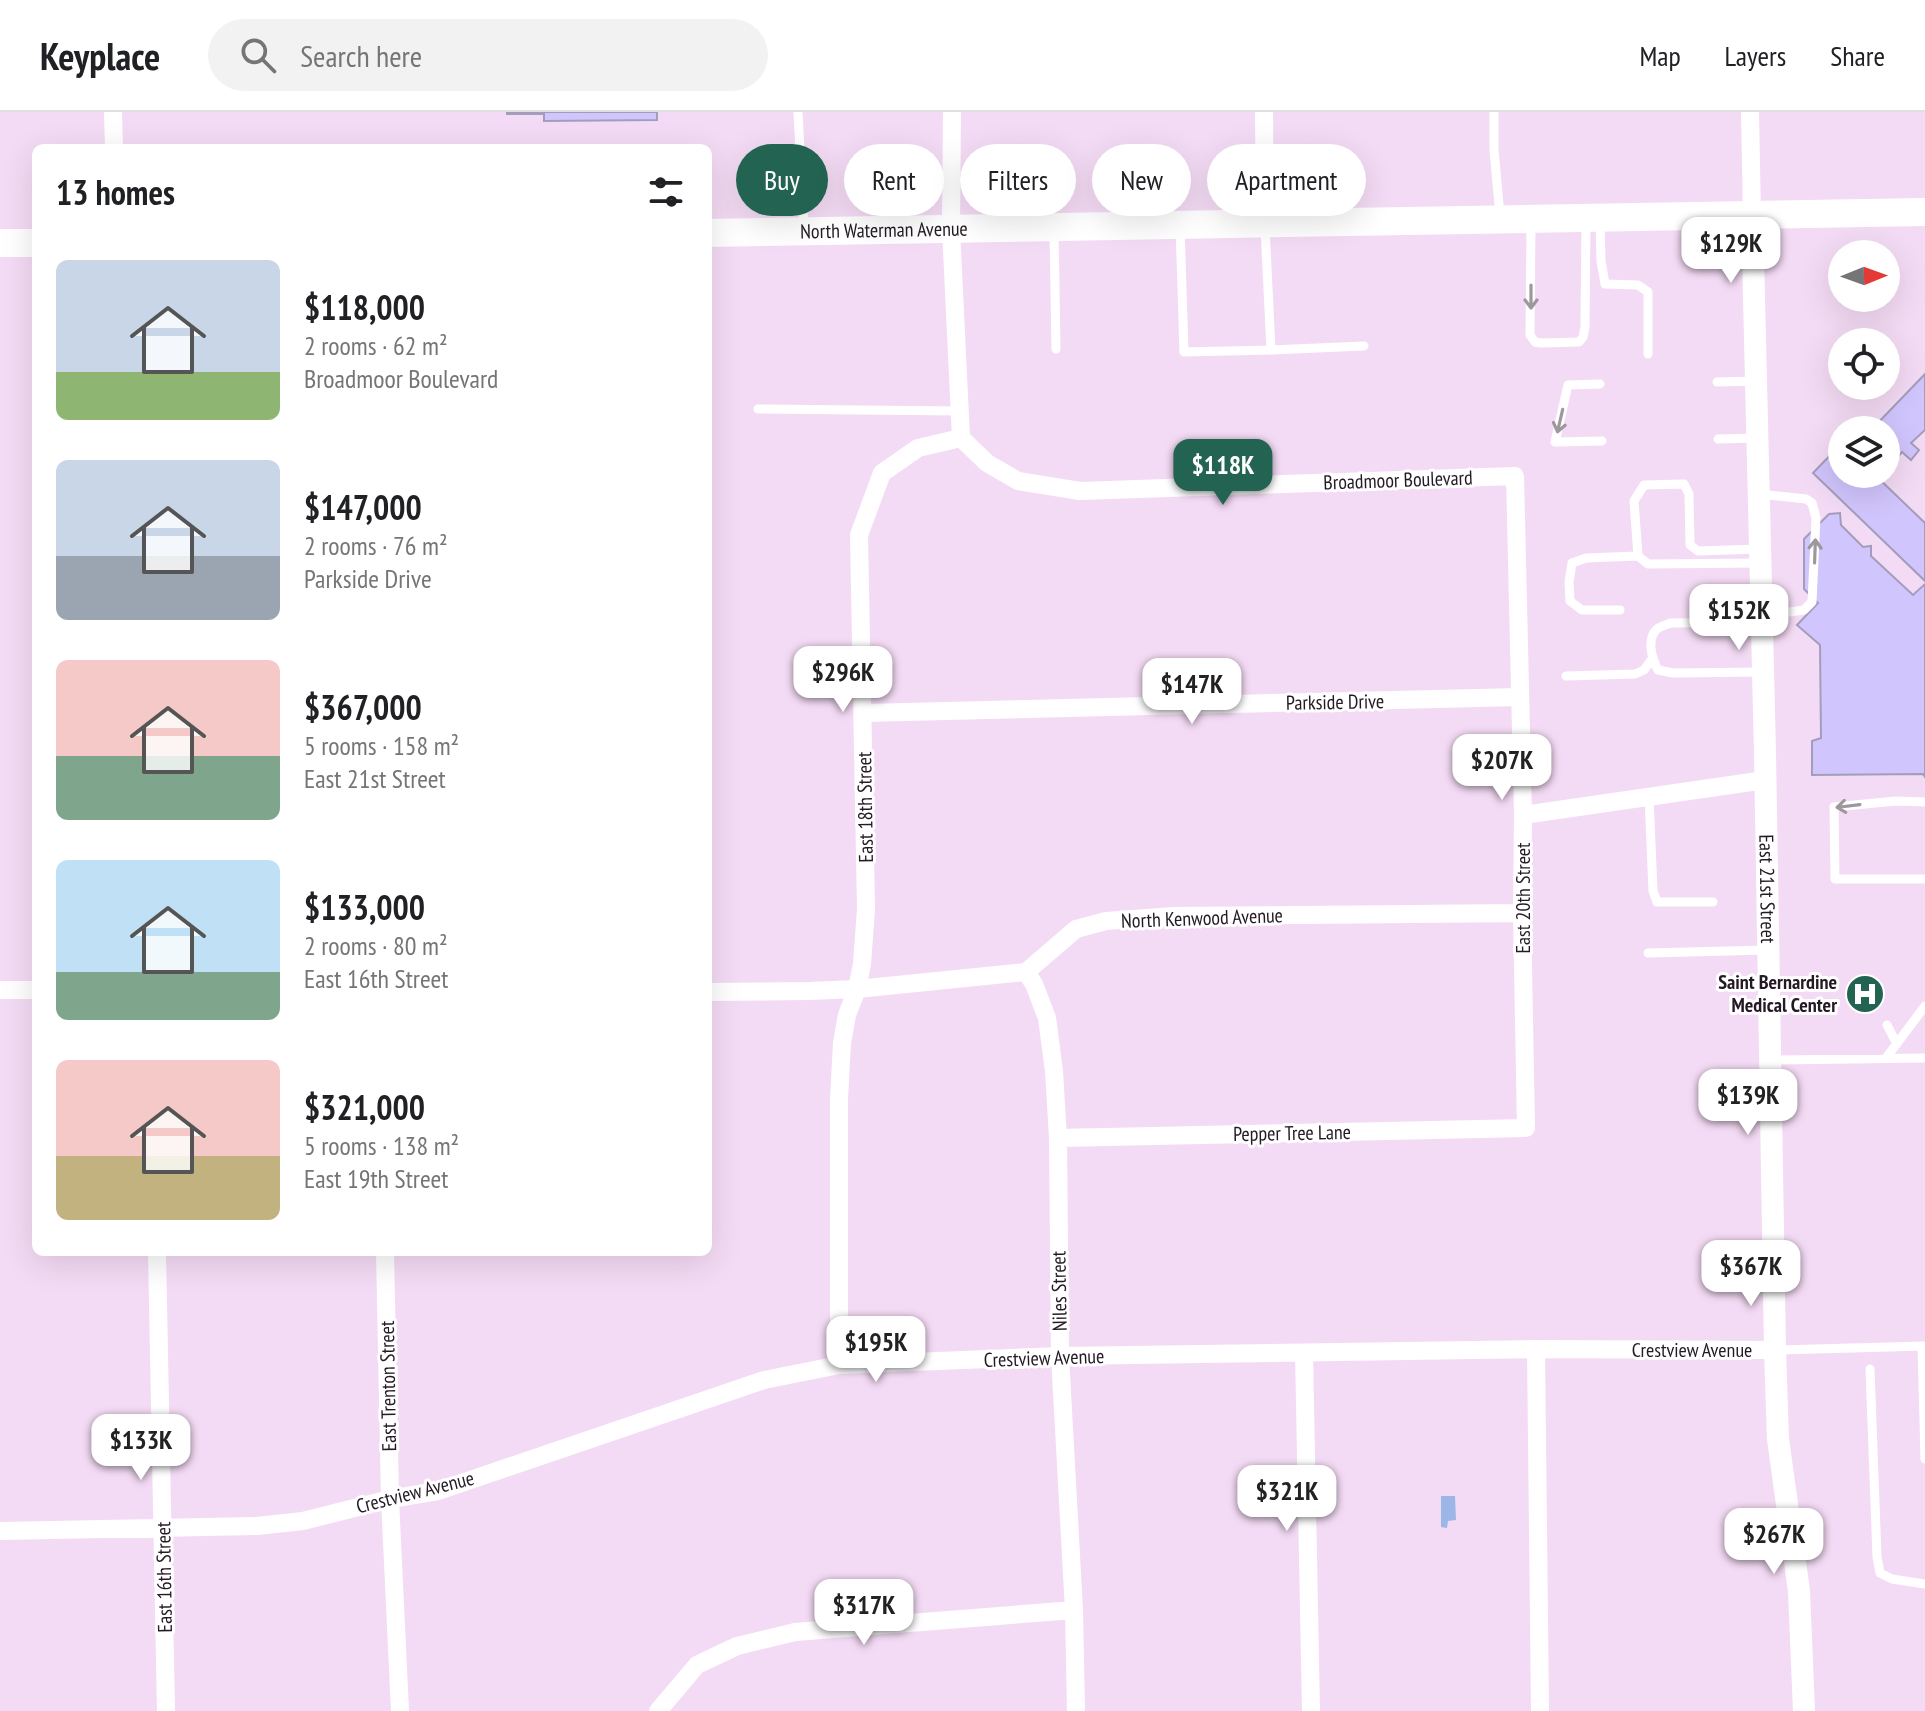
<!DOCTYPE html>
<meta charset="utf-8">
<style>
:root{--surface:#fff;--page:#f2f2f2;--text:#202124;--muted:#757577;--line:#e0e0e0;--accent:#226351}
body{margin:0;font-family:"PT Sans Narrow",sans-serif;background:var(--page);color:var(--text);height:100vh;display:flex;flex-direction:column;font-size:30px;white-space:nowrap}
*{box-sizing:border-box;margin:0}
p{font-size:26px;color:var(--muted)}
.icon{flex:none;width:44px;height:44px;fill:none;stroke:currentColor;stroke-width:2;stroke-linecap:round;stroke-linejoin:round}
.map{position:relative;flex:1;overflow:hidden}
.details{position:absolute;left:32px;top:32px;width:680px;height:1112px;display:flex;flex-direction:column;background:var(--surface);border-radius:12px;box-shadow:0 8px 32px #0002}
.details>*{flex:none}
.banner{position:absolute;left:736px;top:32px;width:760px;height:72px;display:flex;gap:16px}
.needle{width:52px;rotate:89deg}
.buttons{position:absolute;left:1828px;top:128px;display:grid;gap:16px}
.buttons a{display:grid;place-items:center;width:72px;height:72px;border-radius:50%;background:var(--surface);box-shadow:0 8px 32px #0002;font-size:40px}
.price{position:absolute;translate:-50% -68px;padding:0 18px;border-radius:16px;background:#fff;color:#222;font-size:26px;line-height:52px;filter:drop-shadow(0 2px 4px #0008)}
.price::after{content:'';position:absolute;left:50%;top:48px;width:24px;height:18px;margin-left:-12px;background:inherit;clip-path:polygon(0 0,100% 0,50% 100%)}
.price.current{background:var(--accent);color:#fff}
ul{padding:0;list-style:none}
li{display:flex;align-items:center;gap:24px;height:200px;padding:0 24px}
li span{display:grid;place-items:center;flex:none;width:224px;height:160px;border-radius:12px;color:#555}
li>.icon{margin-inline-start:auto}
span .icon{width:96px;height:96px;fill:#fffc;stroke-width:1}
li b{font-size:34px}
h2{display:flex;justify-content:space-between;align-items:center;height:96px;padding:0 24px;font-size:34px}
.tag{padding:0 28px;border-radius:36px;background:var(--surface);box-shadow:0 8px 32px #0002;font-size:28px;line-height:72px}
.tag.current{background:var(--accent);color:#fff}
header{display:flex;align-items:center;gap:48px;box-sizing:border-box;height:112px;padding:0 40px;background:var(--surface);border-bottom:2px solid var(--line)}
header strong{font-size:38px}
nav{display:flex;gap:44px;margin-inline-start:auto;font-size:28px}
.search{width:560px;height:72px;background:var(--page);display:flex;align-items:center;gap:20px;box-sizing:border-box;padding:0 28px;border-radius:44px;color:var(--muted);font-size:30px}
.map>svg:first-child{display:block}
.water{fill:#9db6e8}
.building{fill:#d1c5fd;stroke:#a39dbc;stroke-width:2}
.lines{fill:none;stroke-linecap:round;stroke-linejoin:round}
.service{stroke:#fff;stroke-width:9}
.minor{stroke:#fff;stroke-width:18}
.tertiary{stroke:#fff;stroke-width:22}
.primary{stroke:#fff;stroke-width:28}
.oneway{stroke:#9c989c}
.labels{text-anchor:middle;stroke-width:6;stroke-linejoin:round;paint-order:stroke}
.street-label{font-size:20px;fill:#231a23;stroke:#fff}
.poi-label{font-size:20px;font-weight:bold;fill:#231a23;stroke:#fff;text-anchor:end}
</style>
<header>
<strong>Keyplace</strong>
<div class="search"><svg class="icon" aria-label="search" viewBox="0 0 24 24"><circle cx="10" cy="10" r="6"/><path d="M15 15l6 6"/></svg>Search here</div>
<nav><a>Map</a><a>Layers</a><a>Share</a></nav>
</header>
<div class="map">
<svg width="1925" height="1599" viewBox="0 0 1925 1599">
<rect width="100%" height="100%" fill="#f4dbf5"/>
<path class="water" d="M1441 1384H1455L1456 1408 1448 1409 1447 1416 1441 1415Z"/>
<path class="building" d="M507 0H657V8L544 9V2H507Z
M1925 262V318L1911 331 1919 338 1911 348 1902 340 1887 357 1886 318H1871Z
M1842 331V362H1874L1925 411V469L1813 361Z
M1840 401 1841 413 1863 435 1871 434V444L1913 483 1925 472V665L1923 662 1812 663V629L1821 626 1820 533 1797 513 1818 491 1804 477V427L1829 402Z"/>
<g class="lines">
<path class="service" d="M798 0 804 116
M1494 0V38L1500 104
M1600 109 1601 149 1605 172 1638 173 1648 180V242
M1531 111 1530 223 1535 230 1541 231 1579 230 1583 225 1585 215 1586 108
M1180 114 1184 240 1271 238
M1265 115 1271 238 1364 234
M1054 119 1056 237
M1717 270 1756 269
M1600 272 1568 273 1555 330 1602 329
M758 297 959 299
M1718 327 1757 326
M1759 382 1806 387 1812 391 1816 406 1812 490 1804 498 1761 504
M1759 437 1698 439 1690 433 1689 382 1684 372 1644 373 1634 389 1638 444 1648 452 1760 451
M1620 498H1582L1570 489 1569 470 1572 451 1586 446 1638 444
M1761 510 1671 511C1668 512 1659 515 1657 517 1646 527 1652 547 1658 558L1673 561 1763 560
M1566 564 1635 562 1644 558 1652 547
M1649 685 1653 779 1657 790H1713
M1925 690 1896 689 1834 695 1835 767H1925
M1648 841 1768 838
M1887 913 1897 932
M1886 946 1925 894
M1770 948 1925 946
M1922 1234 1925 1347
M1776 1238 1925 1234
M1870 1257 1877 1445 1880 1461 1892 1467 1925 1472"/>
<path class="minor" d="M113 0 114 36
M1264 0 1265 112
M1750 0 1752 103
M961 326 987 351 1018 369 1080 379 1515 364 1523 703 1522 801 1526 1016 1058 1026
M864 601 1519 585
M1523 703 1765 668
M1026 860 1034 872 1047 906 1054 959 1058 1026 1060 1244 1074 1498 1076 1599
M0 878H36
M708 880 809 879 857 877 1026 860 1076 817 1106 809 1174 804 1522 801
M157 1140 166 1599
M385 1140 390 1387 400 1599
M1536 1237 1540 1599
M1304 1241 1311 1599
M839 1253V987L842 931 847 903 857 877 862 852 866 797 859 423 882 361 918 336 961 326 951 117 952 0
M0 1419 257 1414 303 1409 390 1387 438 1379 764 1268 839 1253 1060 1244 1536 1237 1775 1238
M658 1599 697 1553 737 1534 795 1520 1074 1498"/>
<path class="tertiary" id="s1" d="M1752 103 1765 641 1775 1238 1778 1327 1799 1479 1804 1599"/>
<g class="primary">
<path id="s2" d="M708 121 1925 100"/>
<path d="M0 131H36"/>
</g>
</g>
<defs><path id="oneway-shaft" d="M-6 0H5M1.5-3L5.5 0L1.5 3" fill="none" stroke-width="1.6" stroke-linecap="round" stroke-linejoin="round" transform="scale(2)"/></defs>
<g class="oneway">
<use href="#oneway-shaft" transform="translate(1531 185) rotate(90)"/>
<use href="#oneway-shaft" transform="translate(1560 309) rotate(103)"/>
<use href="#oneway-shaft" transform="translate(1815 439) rotate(-88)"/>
<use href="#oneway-shaft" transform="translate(1848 694) rotate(173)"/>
</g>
<defs>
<symbol id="hospital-disc" viewBox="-11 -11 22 22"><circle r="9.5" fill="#226351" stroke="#fff"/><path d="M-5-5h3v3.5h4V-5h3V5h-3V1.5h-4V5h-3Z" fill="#fff"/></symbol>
</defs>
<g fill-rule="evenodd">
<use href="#hospital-disc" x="1843" y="860" width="44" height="44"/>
</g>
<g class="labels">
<g class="street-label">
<text dy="7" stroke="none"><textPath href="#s2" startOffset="176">North Waterman Avenue</textPath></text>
<text transform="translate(1398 368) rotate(-2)" y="7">Broadmoor Boulevard</text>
<text transform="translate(1335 590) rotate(-1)" y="7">Parkside Drive</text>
<text transform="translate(865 695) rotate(-91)" y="7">East 18th Street</text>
<text dy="7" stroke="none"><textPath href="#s1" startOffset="674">East 21st Street</textPath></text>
<text transform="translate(1523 786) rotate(-90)" y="7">East 20th Street</text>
<text transform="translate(1202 806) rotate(-2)" y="7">North Kenwood Avenue</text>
<text transform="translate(1292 1021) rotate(-1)" y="7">Pepper Tree Lane</text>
<text transform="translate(1059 1179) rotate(-91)" y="7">Niles Street</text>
<text x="1692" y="1245">Crestview Avenue</text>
<text transform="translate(1044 1246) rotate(-2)" y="7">Crestview Avenue</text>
<text transform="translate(388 1274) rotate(-91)" y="7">East Trenton Street</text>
<text transform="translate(415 1380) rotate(-14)" y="7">Crestview Avenue</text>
<text transform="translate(164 1465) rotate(-91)" y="7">East 16th Street</text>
</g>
<g class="poi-label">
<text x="1837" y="877">Saint Bernardine<tspan x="1837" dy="23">Medical Center</tspan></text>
</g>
</g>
</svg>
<div class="buttons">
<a><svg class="needle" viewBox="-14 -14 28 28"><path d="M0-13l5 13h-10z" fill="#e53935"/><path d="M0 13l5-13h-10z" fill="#757577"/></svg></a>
<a><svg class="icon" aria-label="locate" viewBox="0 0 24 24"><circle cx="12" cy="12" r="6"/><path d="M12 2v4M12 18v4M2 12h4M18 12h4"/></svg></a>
<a><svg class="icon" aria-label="layers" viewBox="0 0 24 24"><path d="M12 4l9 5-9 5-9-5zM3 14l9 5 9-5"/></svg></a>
</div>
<b class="price" style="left:1731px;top:173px">$129K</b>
<b class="price current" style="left:1223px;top:395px">$118K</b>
<b class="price" style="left:1739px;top:540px">$152K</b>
<b class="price" style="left:843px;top:602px">$296K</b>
<b class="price" style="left:1192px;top:614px">$147K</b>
<b class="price" style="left:1502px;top:690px">$207K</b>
<b class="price" style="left:1748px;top:1025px">$139K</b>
<b class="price" style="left:1751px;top:1196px">$367K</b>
<b class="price" style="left:876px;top:1272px">$195K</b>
<b class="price" style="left:141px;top:1370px">$133K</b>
<b class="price" style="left:1287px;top:1421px">$321K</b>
<b class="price" style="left:1774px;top:1464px">$267K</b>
<b class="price" style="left:864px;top:1535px">$317K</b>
<div class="banner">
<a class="tag current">Buy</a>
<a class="tag">Rent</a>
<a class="tag">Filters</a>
<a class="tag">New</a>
<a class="tag">Apartment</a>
</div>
<section class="details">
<h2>13 homes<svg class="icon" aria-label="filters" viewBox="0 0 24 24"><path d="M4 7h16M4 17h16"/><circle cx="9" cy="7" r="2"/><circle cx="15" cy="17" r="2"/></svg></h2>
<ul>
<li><span style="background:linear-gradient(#c9d6e8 70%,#8fb573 0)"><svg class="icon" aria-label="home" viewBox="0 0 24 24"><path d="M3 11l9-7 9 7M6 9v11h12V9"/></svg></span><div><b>$118,000</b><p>2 rooms · 62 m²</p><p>Broadmoor Boulevard</p></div></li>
<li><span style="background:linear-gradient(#c9d6e8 60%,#9aa5b1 0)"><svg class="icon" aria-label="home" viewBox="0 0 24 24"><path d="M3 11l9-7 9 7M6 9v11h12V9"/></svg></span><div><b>$147,000</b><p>2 rooms · 76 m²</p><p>Parkside Drive</p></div></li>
<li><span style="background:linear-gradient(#f6c9c9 60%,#7fa58c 0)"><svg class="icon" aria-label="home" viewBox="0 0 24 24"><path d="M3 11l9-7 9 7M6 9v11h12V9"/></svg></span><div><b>$367,000</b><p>5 rooms · 158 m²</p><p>East 21st Street</p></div></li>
<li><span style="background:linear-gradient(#bfe0f5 70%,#7fa58c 0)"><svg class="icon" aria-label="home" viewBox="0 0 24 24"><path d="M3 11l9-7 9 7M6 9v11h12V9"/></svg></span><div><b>$133,000</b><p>2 rooms · 80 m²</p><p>East 16th Street</p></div></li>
<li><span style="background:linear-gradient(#f6c9c9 60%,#c2b280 0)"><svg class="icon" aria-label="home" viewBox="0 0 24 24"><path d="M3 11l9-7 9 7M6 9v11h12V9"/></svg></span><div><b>$321,000</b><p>5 rooms · 138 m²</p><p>East 19th Street</p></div></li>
</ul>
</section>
</div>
